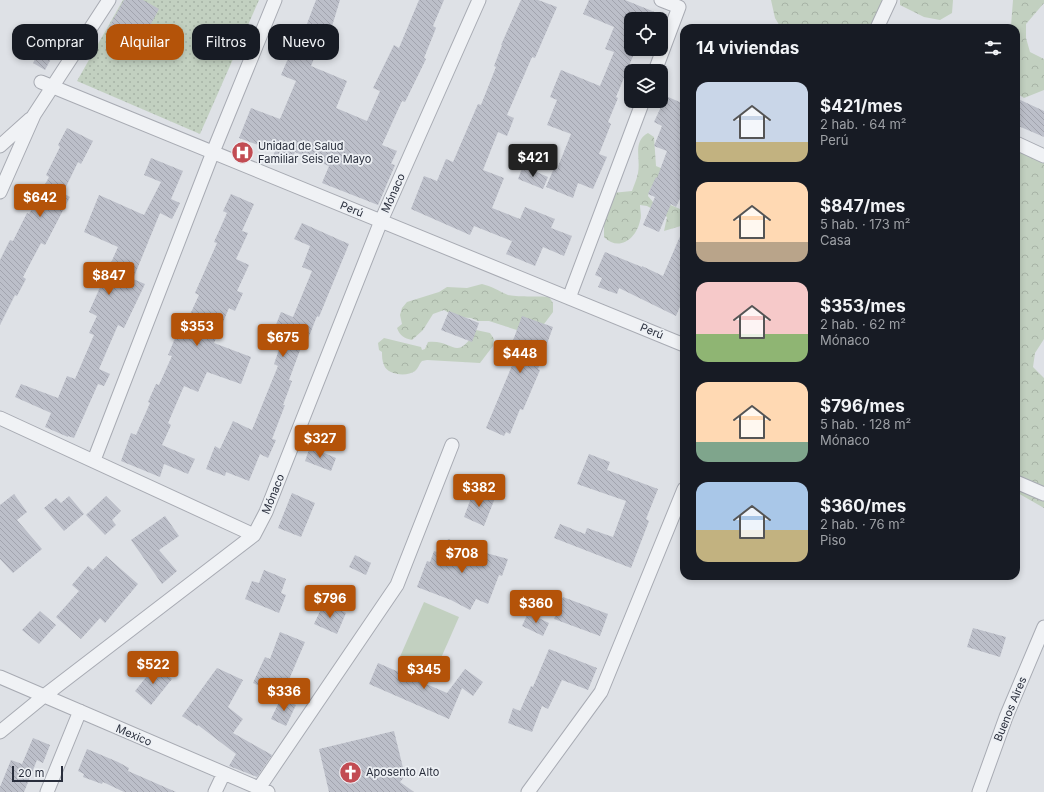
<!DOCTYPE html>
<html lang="es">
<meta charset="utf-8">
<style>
:root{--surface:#171b24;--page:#20242c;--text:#f1f3f6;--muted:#9ea1a6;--accent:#b45309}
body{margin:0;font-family:Inter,sans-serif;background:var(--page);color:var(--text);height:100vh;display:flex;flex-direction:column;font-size:15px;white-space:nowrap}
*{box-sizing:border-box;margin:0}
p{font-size:13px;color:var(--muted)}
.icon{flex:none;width:22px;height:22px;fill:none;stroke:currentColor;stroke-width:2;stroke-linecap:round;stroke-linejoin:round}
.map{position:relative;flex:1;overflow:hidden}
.side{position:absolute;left:680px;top:24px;width:340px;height:556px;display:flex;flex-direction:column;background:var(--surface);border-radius:12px;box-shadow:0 2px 6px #0003}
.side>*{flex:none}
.hud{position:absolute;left:12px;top:24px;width:380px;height:36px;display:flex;gap:8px}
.buttons{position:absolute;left:624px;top:12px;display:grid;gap:8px}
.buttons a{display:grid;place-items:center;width:44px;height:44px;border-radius:8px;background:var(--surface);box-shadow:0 2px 6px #0003;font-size:20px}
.scale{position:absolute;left:12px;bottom:10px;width:51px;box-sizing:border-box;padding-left:4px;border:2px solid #292e3c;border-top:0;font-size:11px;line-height:14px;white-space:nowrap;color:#292e3c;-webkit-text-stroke:3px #edf0f4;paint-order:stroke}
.price{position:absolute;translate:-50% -34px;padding:0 9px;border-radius:4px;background:var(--accent);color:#fff;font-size:13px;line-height:26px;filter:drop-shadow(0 1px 2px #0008)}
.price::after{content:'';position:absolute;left:50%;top:24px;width:12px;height:9px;margin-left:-6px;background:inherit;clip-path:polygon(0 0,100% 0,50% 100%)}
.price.current{background:#222;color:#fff}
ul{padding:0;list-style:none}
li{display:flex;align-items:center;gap:12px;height:100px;padding:0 16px}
li span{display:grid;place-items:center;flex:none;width:112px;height:80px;border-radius:12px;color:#555}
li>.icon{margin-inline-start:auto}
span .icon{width:48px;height:48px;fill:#fffc;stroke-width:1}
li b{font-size:17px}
h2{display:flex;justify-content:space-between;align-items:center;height:48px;padding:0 16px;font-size:17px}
.chip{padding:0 14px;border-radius:12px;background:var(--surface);box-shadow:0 2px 6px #0003;font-size:14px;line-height:36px}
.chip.current{background:var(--accent);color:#fff}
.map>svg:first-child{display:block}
.grass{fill:#c2d0c0}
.forest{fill:url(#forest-crowns)}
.park{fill:url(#park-dots)}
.building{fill:url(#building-back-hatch)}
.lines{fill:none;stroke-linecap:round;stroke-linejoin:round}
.street-casing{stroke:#a8abb3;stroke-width:15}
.street{stroke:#f0f2f5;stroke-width:13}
.labels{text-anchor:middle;stroke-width:3.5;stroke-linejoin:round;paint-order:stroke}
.poi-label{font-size:11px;fill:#292e3c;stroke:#edf0f4;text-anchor:start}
.street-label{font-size:11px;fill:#292e3c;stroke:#edf0f4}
</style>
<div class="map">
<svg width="1044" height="792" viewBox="0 0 1044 792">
<defs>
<pattern id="forest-crowns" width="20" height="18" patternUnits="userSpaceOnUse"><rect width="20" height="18" fill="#c2d0c0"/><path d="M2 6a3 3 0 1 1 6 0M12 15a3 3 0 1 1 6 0" fill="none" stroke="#a7b3a6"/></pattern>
<pattern id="park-dots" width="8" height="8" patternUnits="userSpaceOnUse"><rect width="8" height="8" fill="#c2d0c0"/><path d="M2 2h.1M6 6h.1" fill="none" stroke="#a7b3a6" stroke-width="1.8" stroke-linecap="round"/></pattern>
<pattern id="building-back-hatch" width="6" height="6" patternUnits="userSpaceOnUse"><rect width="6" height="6" fill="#bcbfc9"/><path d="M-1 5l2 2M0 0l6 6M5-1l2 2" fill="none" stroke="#a2a4ae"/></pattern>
</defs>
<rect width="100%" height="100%" fill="#dee1e6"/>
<path class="grass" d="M424 602 459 617 434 674 399 659Z"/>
<path class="forest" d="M771 0H888L875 28H781L775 18Z
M900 0H953L952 13 940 20 924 17 900 5Z
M1013 0H1044V3L1026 24V38L1030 52 1044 59V90L1024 98 1016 93V28H1011V26Z
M648 133 654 137 656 166 670 172C660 179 650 183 648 196L653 202 666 203 680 209 684 204V225L664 231 667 217 647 206 640 205C640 210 642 216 640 221 636 239 619 252 604 237V214L612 193 632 191C634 185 637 179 638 173 641 158 632 142 648 133Z
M1016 136 1044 156V339L1035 353 1033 367 1044 378V508L1016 492Z
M482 284C491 286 499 291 508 295 515 297 539 296 549 297L553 303V312L544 324 523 332 489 321H478L471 318 456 317 444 310 433 314 423 330 412 340C404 338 400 336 397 328L402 324 400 315 402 308 407 302 439 292 447 287 467 288Z
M476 330 490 333 494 339 493 346 480 363 427 360 422 361C419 364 418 369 415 371 407 377 387 375 384 365 382 361 382 356 382 352L379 350 378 343 384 338 421 347 422 350 425 349 428 342C455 339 455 364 476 330Z"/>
<path class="park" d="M123 0H259L200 134 77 81Z"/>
<path class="building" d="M124 0H143L159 9 141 42 130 36 126 43 106 32Z
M316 0H340L329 36 324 34 311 66 347 81 336 108 367 121 380 91 373 88 394 45 399 48 419 0H444L433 26 436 28 424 58 426 59 405 102 402 101 382 145 397 151 391 164 395 165 378 205 322 183 329 166 295 152 290 164 273 156 275 151 239 138 251 108 280 119 296 81 281 75 298 35 302 37Z
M521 0H538L557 7 535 58 532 57 507 115 514 118 507 136 498 132 483 170 504 178 492 208 520 219 525 207 555 219 551 228 572 236 564 256 543 247 535 266 506 254 512 241 474 226 470 235 411 209 424 176 437 181 446 159 453 162 478 104 481 105 496 67 494 66 502 45H501Z
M589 0H625L667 17 666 19H631V49H636L616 97 618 98 608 122 611 124 599 154 607 157 593 189 578 183 573 198 546 187 554 168 557 169 571 134 547 125 557 100 550 97 561 70 600 86 614 52 605 49 614 27 583 14Z
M40 49 53 55 45 70 33 63Z
M666 96 684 104V190L676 207 671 204 659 232 643 225 655 197 648 194 656 177 657 178 667 151 654 146 662 126 654 122Z
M1016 98 1044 111V137L1016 125Z
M67 128 93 141 81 164 78 162 63 193 70 197 45 245 41 243 23 277 26 279 17 296 15 295 0 325V260L10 240 13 241 27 213 29 214 49 177 46 175 60 147 58 145Z
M151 158 183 171 171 199 180 203 172 219 160 213 133 279 145 284 124 328 118 325 99 369 110 374 104 386 98 384 74 438 68 436V437L45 427 51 413 15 397 21 384 58 398 67 376 75 379 94 335 89 333 97 316 89 312 118 247 84 232 99 195 144 215 161 182 144 175Z
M523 166 548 177 543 189 518 179Z
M231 194 254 204 242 231 248 233 236 259 249 265 237 291 243 293 235 311 229 308 214 343 251 357 241 384 207 372 198 392 184 386 168 423 171 425 162 445 195 459 188 474 164 464 160 477 121 461 131 433 136 435 150 403 148 402 156 384 159 385 172 356 168 355 178 331 182 332 199 295 195 293 217 243 214 242 227 213 223 211Z
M302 223 349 244 319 317 317 316 306 344 303 342 289 380 292 381 283 405H285L272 439 276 440 268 458 260 454 249 481 226 472 225 476 206 469 215 446 220 449 233 421 252 430 278 366 274 364 282 341 271 337 281 312 293 317 312 271 302 267 310 246 294 239Z
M684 227V297L676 316 619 288 617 294 598 287 602 278 595 275 605 252 642 267V266L663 276Z
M449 311 479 323 472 342 441 330Z
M522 316 553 327 538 369 540 370 523 410 520 409 510 434 506 432 504 436 486 428 519 349 511 346Z
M310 447 336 458 331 471 305 461Z
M589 454 610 462 607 470 658 489 646 519 649 521 631 568 554 538 560 524 585 534 587 528 613 537 626 501 577 484Z
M474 490 495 498 484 526 464 517Z
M292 493 315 503 301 537 278 528Z
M14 494 27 512 17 520 42 549 13 573 0 559V505Z
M69 496 84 514 64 531 44 508 56 498 61 503Z
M106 496 121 511 112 520 116 525 105 535 86 515Z
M165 516 179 536 159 550 177 571 162 584 131 540Z
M448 539 486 553 508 559 502 576 499 575 488 604 476 599 470 610 451 600 417 587 427 561 430 562 434 551 442 554Z
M355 555 371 563 366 575 349 567Z
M106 556 138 584 105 623 100 618 81 639 56 617 79 591 72 585 88 566 93 570Z
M264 570 286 579 281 593 286 595 279 613 245 599 252 581 259 583Z
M563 597 608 614 600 636 554 619Z
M324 603 346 613 337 634 314 624Z
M40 611 56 625 39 644 22 630Z
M528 613 549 623 543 636 522 626Z
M973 628 1006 637 1000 657 967 647Z
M280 632 305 642 282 696 253 683 265 657 270 659Z
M549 649 597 668 588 690 562 680 548 709 542 706 532 732 508 723 513 708 520 711 531 686 533 687Z
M378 663 447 693 465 669 483 682 473 696 462 688 449 719 369 684Z
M155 666 172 679 151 705 135 691Z
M217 668 243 680 228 707 243 719 233 733 272 755 257 777 229 766 236 754 198 725 197 726 182 716Z
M281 698 296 705 286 726 271 719Z
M394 731 405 776 400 782 414 792H329L319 749Z
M33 738 50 745 43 763 37 760 24 792H0V787L11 760 22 764Z
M87 749 118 762 129 768 128 771 176 792H124L103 782 102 784 83 777 84 774 78 771Z"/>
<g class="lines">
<defs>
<path id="street" d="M877 28 890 0
M655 71 679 7 661 0
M41 82 684 345
M1016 143 1044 156
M0 146 30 119
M0 192 34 115 109 0
M569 298 643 101
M0 418 254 535
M94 460 213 152 275 0
M1016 482 1044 494
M0 677 268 792
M0 732 44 696 254 535 266 512 381 221 479 0
M259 788 397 585 452 445
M47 792 80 711
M215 792 224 773
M528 792 601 692 684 489
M979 792 1006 717 1044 627"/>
</defs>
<use href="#street" class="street-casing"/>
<use href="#street" class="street"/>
</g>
<defs>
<symbol id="hospital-disc" viewBox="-11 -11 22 22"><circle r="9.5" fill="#c24c53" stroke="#edf0f4"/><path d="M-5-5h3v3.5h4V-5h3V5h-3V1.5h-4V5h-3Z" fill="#fff"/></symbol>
<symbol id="church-disc" viewBox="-11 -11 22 22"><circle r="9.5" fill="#c24c53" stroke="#edf0f4"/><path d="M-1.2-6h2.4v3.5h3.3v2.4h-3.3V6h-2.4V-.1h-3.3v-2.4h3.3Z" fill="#fff"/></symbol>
</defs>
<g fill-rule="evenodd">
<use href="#hospital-disc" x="230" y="140" width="25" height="25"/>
<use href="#church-disc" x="338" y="760" width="25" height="25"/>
</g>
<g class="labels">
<g class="poi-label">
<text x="258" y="150">Unidad de Salud<tspan x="258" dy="13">Familiar Seis de Mayo</tspan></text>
<text x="366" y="776">Aposento Alto</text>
</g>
<g class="street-label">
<text transform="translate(393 193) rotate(-66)" y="4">Mónaco</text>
<text transform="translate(352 209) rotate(22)" y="4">Perú</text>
<text transform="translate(652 331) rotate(22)" y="4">Perú</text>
<text transform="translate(273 494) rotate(-68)" y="4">Mónaco</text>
<text transform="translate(1010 709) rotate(-68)" y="4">Buenos Aires</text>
<text transform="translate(134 735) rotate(23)" y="4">Mexico</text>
</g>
</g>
</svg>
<div class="buttons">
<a><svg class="icon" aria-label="locate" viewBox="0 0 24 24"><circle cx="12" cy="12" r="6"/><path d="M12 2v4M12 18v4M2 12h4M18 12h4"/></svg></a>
<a><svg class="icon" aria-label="layers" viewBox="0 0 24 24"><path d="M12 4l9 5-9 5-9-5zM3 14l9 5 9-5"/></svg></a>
</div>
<div class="scale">20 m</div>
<b class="price current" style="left:533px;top:178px">$421</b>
<b class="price" style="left:40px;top:218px">$642</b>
<b class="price" style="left:109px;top:296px">$847</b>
<b class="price" style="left:197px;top:347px">$353</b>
<b class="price" style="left:283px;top:358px">$675</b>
<b class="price" style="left:520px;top:374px">$448</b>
<b class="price" style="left:320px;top:459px">$327</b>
<b class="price" style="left:479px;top:508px">$382</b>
<b class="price" style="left:462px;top:574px">$708</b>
<b class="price" style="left:330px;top:619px">$796</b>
<b class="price" style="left:536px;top:624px">$360</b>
<b class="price" style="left:153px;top:685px">$522</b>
<b class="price" style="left:424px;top:690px">$345</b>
<b class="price" style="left:284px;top:712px">$336</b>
<div class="hud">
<a class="chip">Comprar</a>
<a class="chip current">Alquilar</a>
<a class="chip">Filtros</a>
<a class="chip">Nuevo</a>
</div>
<section class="side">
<h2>14 viviendas<svg class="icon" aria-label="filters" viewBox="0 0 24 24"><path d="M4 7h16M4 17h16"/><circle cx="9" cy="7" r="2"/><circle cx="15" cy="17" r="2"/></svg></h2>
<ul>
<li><span style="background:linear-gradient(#c9d6e8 75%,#c2b280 0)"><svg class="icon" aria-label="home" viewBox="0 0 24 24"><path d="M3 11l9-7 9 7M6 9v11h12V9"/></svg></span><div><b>$421/mes</b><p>2 hab. · 64 m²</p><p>Perú</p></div></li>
<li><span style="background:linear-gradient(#ffd9b3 75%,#b9a48a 0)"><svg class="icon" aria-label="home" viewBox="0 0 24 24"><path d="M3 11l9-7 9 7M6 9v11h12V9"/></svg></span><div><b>$847/mes</b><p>5 hab. · 173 m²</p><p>Casa</p></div></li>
<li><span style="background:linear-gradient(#f6c9c9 65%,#8fb573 0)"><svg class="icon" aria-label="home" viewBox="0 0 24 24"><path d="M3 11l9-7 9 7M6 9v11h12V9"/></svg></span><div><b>$353/mes</b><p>2 hab. · 62 m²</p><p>Mónaco</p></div></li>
<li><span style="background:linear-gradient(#ffd9b3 75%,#7fa58c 0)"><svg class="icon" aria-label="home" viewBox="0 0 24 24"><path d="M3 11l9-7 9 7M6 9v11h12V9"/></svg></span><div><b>$796/mes</b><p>5 hab. · 128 m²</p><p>Mónaco</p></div></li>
<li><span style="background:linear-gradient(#a9c7e8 60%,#c2b280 0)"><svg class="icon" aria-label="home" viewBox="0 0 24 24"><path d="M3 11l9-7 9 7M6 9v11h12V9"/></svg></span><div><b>$360/mes</b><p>2 hab. · 76 m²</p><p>Piso</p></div></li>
</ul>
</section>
</div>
